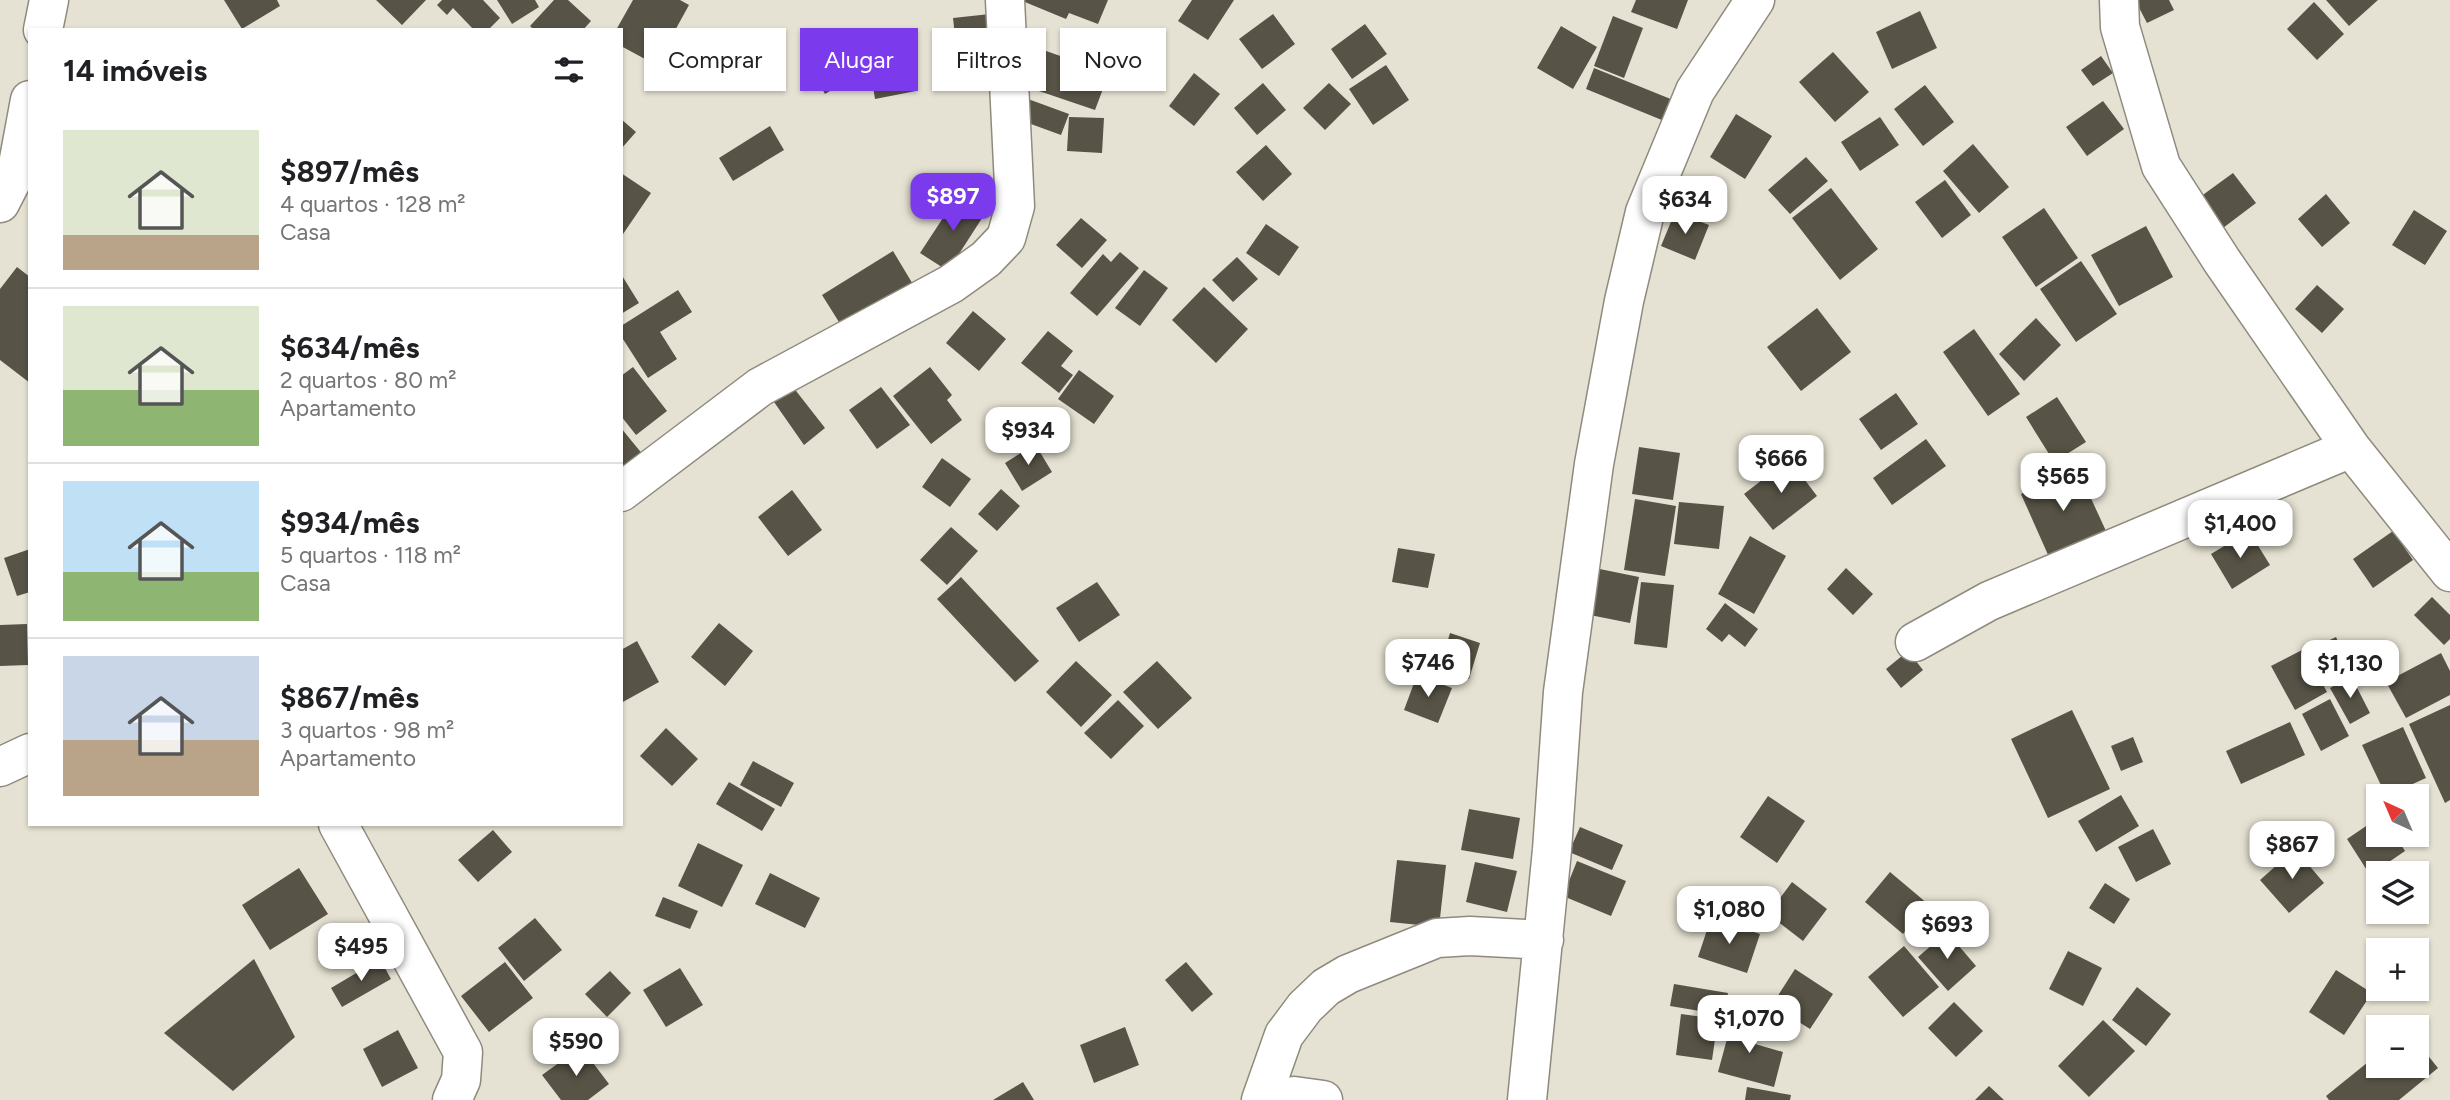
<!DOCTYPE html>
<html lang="pt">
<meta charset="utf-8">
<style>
:root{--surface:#fff;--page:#f2f2f2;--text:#202124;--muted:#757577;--line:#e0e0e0;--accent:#7c3aed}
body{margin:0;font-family:Figtree,sans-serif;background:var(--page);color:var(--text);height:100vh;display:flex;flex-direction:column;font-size:26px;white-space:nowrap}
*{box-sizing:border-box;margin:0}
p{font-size:23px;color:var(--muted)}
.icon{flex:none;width:38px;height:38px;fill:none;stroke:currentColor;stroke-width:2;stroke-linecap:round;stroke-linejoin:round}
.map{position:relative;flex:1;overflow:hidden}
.side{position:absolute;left:28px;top:28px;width:595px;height:798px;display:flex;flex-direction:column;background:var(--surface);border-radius:0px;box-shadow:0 2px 5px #0004}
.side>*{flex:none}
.top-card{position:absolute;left:644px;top:28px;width:665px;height:63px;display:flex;gap:14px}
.needle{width:46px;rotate:316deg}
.buttons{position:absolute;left:2366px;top:784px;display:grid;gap:14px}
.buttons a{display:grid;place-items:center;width:63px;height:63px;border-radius:0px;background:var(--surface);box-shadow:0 2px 5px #0004;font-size:35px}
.price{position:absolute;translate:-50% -60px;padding:0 16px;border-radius:14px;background:#fff;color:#222;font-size:23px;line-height:46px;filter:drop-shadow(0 2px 4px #0008)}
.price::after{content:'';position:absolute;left:50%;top:42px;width:21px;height:16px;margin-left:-10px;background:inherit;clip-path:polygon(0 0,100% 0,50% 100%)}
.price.on{background:var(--accent);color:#fff}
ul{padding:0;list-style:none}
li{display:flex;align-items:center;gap:21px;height:175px;padding:0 35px}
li+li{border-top:2px solid var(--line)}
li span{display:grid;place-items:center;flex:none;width:196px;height:140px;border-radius:0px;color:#555}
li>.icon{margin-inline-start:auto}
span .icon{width:84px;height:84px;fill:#fffc;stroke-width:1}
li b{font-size:30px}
h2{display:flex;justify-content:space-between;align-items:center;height:84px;padding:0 35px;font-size:30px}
.tag{padding:0 24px;border-radius:0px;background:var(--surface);box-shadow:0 2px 5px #0004;font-size:24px;line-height:63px}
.tag.on{background:var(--accent);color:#fff}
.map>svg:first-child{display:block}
.building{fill:#575346}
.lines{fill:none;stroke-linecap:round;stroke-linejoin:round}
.minor-casing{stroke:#8f8a7d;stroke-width:41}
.minor{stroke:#fff;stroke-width:38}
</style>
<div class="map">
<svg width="2450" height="1100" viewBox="0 0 2450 1100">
<rect width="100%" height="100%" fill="#e6e2d3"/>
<path class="building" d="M224 0H277L280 6 242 29Z
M376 0H426L402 25Z
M442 0H483L500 18 488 30H474L453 8 447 15 437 5Z
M497 0H535L539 7 512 24Z
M554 0H568L591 21 583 30H534L530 26Z
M633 0H680L689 5 656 65 621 46V30H616Z
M1020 0H1108L1098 24 1069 13 1066 19Z
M1192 0H1234L1208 40 1178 21Z
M1636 0H1688L1677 29 1631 12Z
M2135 0H2169L2174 10 2147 23Z
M2326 0H2378L2349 26Z
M2314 2 2344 34 2317 60 2287 29Z
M1920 11 1937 48 1892 69 1876 32Z
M990 14 993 41 956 45 953 18Z
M1273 14 1295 44 1262 69 1239 39Z
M1613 16 1643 28 1624 78 1594 66Z
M1365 24 1387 54 1352 79 1331 49Z
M1561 26 1597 47 1573 89 1537 68Z
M1121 33 1155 46 1142 81 1108 68Z
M1029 45 1109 73 1095 110 1015 83Z
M847 46 862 72 825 94 817 80 832 71 825 59Z
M1833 52 1869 92 1835 122 1799 82Z
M910 54 916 91 875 99 869 62Z
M2101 56 2113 73 2093 86 2081 70Z
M1386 65 1409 100 1373 125 1349 89Z
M1594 68 1683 104 1674 125 1586 89Z
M1194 73 1220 94 1194 126 1169 106Z
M1263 83 1286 110 1257 135 1234 108Z
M1329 83 1351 104 1325 130 1303 108Z
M1925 85 1954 122 1923 146 1894 109Z
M1028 99 1069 114 1061 135 1020 120Z
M2103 101 2124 129 2087 156 2066 127Z
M1736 114 1772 136 1745 179 1710 157Z
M1069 117 1104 118 1102 153 1067 151Z
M1880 117 1899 145 1860 171 1841 142Z
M621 119 636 132 621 149Z
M770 126 784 150 733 181 719 158Z
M1973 144 2009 187 1979 213 1943 171Z
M1266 145 1292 174 1263 201 1236 172Z
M1806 157 1828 181 1790 214 1768 190Z
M621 173 651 193 621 237Z
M2233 173 2256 203 2223 228 2200 197Z
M1682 180 1712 190 1705 214 1674 204Z
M1945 180 1971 215 1942 238 1915 202Z
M1831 188 1878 249 1840 280 1792 218Z
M2326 194 2350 223 2322 247 2298 219Z
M958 195 986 212 948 271 920 253Z
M2044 208 2078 258 2036 287 2002 237Z
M2414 210 2447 231 2425 265 2392 245Z
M1675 212 1709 225 1695 260 1661 246Z
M1081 218 1107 240 1082 268 1056 245Z
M1266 224 1299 247 1279 276 1246 253Z
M2146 226 2173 277 2119 306 2091 255Z
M893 251 914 286 844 330 822 295Z
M1120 252 1139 268 1097 316 1070 293 1103 254 1111 262Z
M1237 257 1258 279 1233 302 1212 280Z
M2081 261 2117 314 2076 342 2040 289Z
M17 267 30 277V383L0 360V289Z
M1144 270 1168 288 1140 326 1115 308Z
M621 274 639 303 621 314Z
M2317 285 2344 309 2322 333 2295 309Z
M1204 287 1248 329 1216 363 1172 320Z
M678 290 692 312 660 332 677 359 648 378 621 336V326Z
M1817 308 1851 352 1801 391 1767 347Z
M973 311 1006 339 979 371 946 343Z
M2036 318 2061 345 2024 381 1999 354Z
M1974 329 2020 394 1988 416 1943 352Z
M1048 331 1073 351 1061 366 1073 375 1059 393 1021 363Z
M633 367 667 411 636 435 621 416V376Z
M930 367 952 395 947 400 962 420 931 444 893 396Z
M1079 370 1114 396 1094 424 1058 399Z
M793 387 825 428 804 445 774 402Z
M881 387 910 425 877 449 849 410Z
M1896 393 1918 424 1881 450 1859 419Z
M2057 397 2086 442 2054 462 2026 417Z
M621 428 644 456 621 474Z
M1926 439 1946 466 1892 505 1873 478Z
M1035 444 1052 472 1022 491 1005 463Z
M1639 447 1680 453 1673 500 1632 494Z
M942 458 971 479 950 507 922 487Z
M1789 459 1817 496 1773 530 1744 494Z
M2077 468 2106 531 2049 557 2021 494Z
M1001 489 1020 506 997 531 978 514Z
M792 490 822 530 788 556 758 517Z
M1635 499 1676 506 1665 576 1624 570Z
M1679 502 1724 506 1719 549 1674 544Z
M951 527 978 551 947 585 920 560Z
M2249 531 2270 565 2232 589 2211 554Z
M2393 531 2413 560 2373 588 2353 559Z
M1750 536 1786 556 1754 614 1718 594Z
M1398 548 1435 554 1428 588 1392 582Z
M30 549V592L17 596 4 558Z
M1585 566 1639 577 1630 623 1575 612Z
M1846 568 1873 594 1853 615 1827 589Z
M961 577 1039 661 1015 682 937 599Z
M1097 582 1120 615 1079 642 1056 608Z
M1641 582 1674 585 1667 648 1634 644Z
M2432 597 2450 615V639L2444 645 2414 615Z
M1725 603 1758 629 1745 647 1729 634 1722 642 1706 629Z
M719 623 753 651 725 686 691 657Z
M27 624 28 665 0 666V625Z
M1450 633 1480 643 1469 679 1439 670Z
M2336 637 2348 665 2325 676 2313 648Z
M637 641 659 682 621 703V650Z
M2304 649 2327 692 2295 710 2271 666Z
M1908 651 1923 670 1901 688 1886 669Z
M2441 653 2450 671V695L2406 718 2386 682Z
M1076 661 1112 695 1081 727 1046 692Z
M1157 661 1192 698 1158 729 1123 692Z
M1417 675 1452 688 1438 723 1404 710Z
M2351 676 2370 713 2350 724 2330 688Z
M2330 699 2349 736 2321 751 2302 714Z
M1118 700 1144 726 1111 759 1084 733Z
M2450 705V800L2445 803 2409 724Z
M2072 710 2110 789 2048 818 2011 739Z
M2290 722 2305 755 2241 784 2226 751Z
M2403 727 2426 778 2386 796 2362 745Z
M666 728 698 759 672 786 640 756Z
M2133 737 2143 762 2121 771 2111 746Z
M753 761 794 783 781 807 740 785Z
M729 782 775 809 762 831 716 804Z
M2121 795 2139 826 2096 852 2078 821Z
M1768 796 1805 821 1777 863 1740 837Z
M1469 809 1520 818 1513 859 1461 850Z
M2378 818V835H2395L2405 851 2370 875 2347 839Z
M1580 827 1623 845 1612 870 1569 852Z
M2153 829 2171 864 2136 882 2118 847Z
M493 830 512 852 478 882 458 860Z
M698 843 743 865 722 907 678 886Z
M2295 849 2324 883 2289 913 2260 880Z
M1397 860 1446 865 1439 927 1390 922Z
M1577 861 1626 881 1611 916 1563 896Z
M1475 862 1517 871 1507 912 1466 902Z
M299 868 328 914 270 950 242 905Z
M1890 872 1928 904 1903 934 1865 902Z
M770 873 820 898 805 928 755 904Z
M1792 882 1827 909 1803 941 1768 914Z
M2105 883 2130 899 2114 924 2089 908Z
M663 897 698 911 690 929 655 916Z
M535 918 562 950 524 981 498 948Z
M1711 918 1760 934 1747 973 1698 957Z
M1947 932 1976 966 1948 991 1918 957Z
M1904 946 1939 987 1903 1017 1868 977Z
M2068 951 2102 968 2083 1006 2049 989Z
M254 959 295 1037 233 1091 164 1033Z
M380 959 391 979 342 1007 331 988Z
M505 962 533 998 489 1032 461 996Z
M1186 962 1213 994 1192 1012 1165 980Z
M680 968 703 1005 666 1027 643 990Z
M1795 969 1833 994 1810 1029 1772 1005Z
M2336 970 2372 993 2344 1035 2309 1012Z
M610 971 631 993 607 1017 585 994Z
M1674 984 1728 993 1724 1015 1670 1006Z
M2137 987 2171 1014 2146 1046 2112 1020Z
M1954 1002 1983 1031 1956 1057 1928 1028Z
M1681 1014 1718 1019 1712 1060 1676 1055Z
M1733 1017 1761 1024 1755 1044 1783 1052 1774 1087 1718 1072Z
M2103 1020 2135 1051 2089 1097 2058 1066Z
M1125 1027 1139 1065 1094 1083 1080 1045Z
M398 1030 418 1068 382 1087 363 1049Z
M2417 1042 2438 1068 2399 1100H2329L2326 1096 2378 1054V1066H2417Z
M581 1047 609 1084 588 1100H561L542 1075Z
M1023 1082 1034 1100H993Z
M1989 1086 2004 1100H1975Z
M1747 1087 1791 1095 1790 1100H1745Z"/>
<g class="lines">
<defs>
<path id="minor" d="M2119 0 2120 27 2161 166 2222 261 2351 448 2450 572
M43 30 49 0
M0 203 17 170 30 100
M621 492 760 387 951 284 986 259 1006 238 1015 206 1005 0
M1915 642 1989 601 2351 448
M0 767 30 753
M338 824 463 1052 461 1080 452 1100
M1261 1100 1284 1035 1305 1007 1326 987 1348 974 1437 938 1470 936 1544 940
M1278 1100 1294 1096 1323 1100
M1527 1100 1552 850 1563 692 1594 464 1624 301 1645 212 1695 91 1755 0"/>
</defs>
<use href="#minor" class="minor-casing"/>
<use href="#minor" class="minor"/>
</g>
</svg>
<div class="buttons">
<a><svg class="needle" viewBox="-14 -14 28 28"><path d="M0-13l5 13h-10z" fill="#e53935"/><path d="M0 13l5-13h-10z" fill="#757577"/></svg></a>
<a><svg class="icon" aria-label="layers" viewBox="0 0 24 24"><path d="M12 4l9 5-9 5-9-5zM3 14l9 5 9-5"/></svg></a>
<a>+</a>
<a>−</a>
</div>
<b class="price on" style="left:953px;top:233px">$897</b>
<b class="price" style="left:1685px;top:236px">$634</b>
<b class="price" style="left:1028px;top:467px">$934</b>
<b class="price" style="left:1781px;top:495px">$666</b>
<b class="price" style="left:2063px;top:513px">$565</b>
<b class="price" style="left:2240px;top:560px">$1,400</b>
<b class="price" style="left:1428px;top:699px">$746</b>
<b class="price" style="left:2350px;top:700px">$1,130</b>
<b class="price" style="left:2292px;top:881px">$867</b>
<b class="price" style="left:1729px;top:946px">$1,080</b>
<b class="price" style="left:1947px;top:961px">$693</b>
<b class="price" style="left:361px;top:983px">$495</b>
<b class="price" style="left:1749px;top:1055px">$1,070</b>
<b class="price" style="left:576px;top:1078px">$590</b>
<div class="top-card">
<a class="tag">Comprar</a>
<a class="tag on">Alugar</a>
<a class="tag">Filtros</a>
<a class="tag">Novo</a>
</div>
<section class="side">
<h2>14 imóveis<svg class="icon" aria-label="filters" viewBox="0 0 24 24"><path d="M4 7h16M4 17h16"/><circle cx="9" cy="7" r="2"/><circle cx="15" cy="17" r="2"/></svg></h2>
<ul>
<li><span style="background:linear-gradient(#dfe7d0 75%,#b9a48a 0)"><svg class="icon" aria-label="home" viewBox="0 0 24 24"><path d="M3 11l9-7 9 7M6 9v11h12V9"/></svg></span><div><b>$897/mês</b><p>4 quartos · 128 m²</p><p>Casa</p></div></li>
<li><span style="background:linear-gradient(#dfe7d0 60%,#8fb573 0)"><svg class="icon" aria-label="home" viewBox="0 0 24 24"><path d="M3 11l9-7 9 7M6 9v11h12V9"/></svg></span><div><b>$634/mês</b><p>2 quartos · 80 m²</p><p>Apartamento</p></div></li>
<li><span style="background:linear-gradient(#bfe0f5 65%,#8fb573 0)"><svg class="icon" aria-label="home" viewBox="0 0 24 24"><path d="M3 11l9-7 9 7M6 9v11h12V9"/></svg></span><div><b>$934/mês</b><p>5 quartos · 118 m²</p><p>Casa</p></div></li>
<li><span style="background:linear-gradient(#c9d6e8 60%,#b9a48a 0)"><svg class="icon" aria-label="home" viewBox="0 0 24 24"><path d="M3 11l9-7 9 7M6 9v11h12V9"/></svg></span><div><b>$867/mês</b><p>3 quartos · 98 m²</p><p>Apartamento</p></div></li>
</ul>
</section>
</div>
